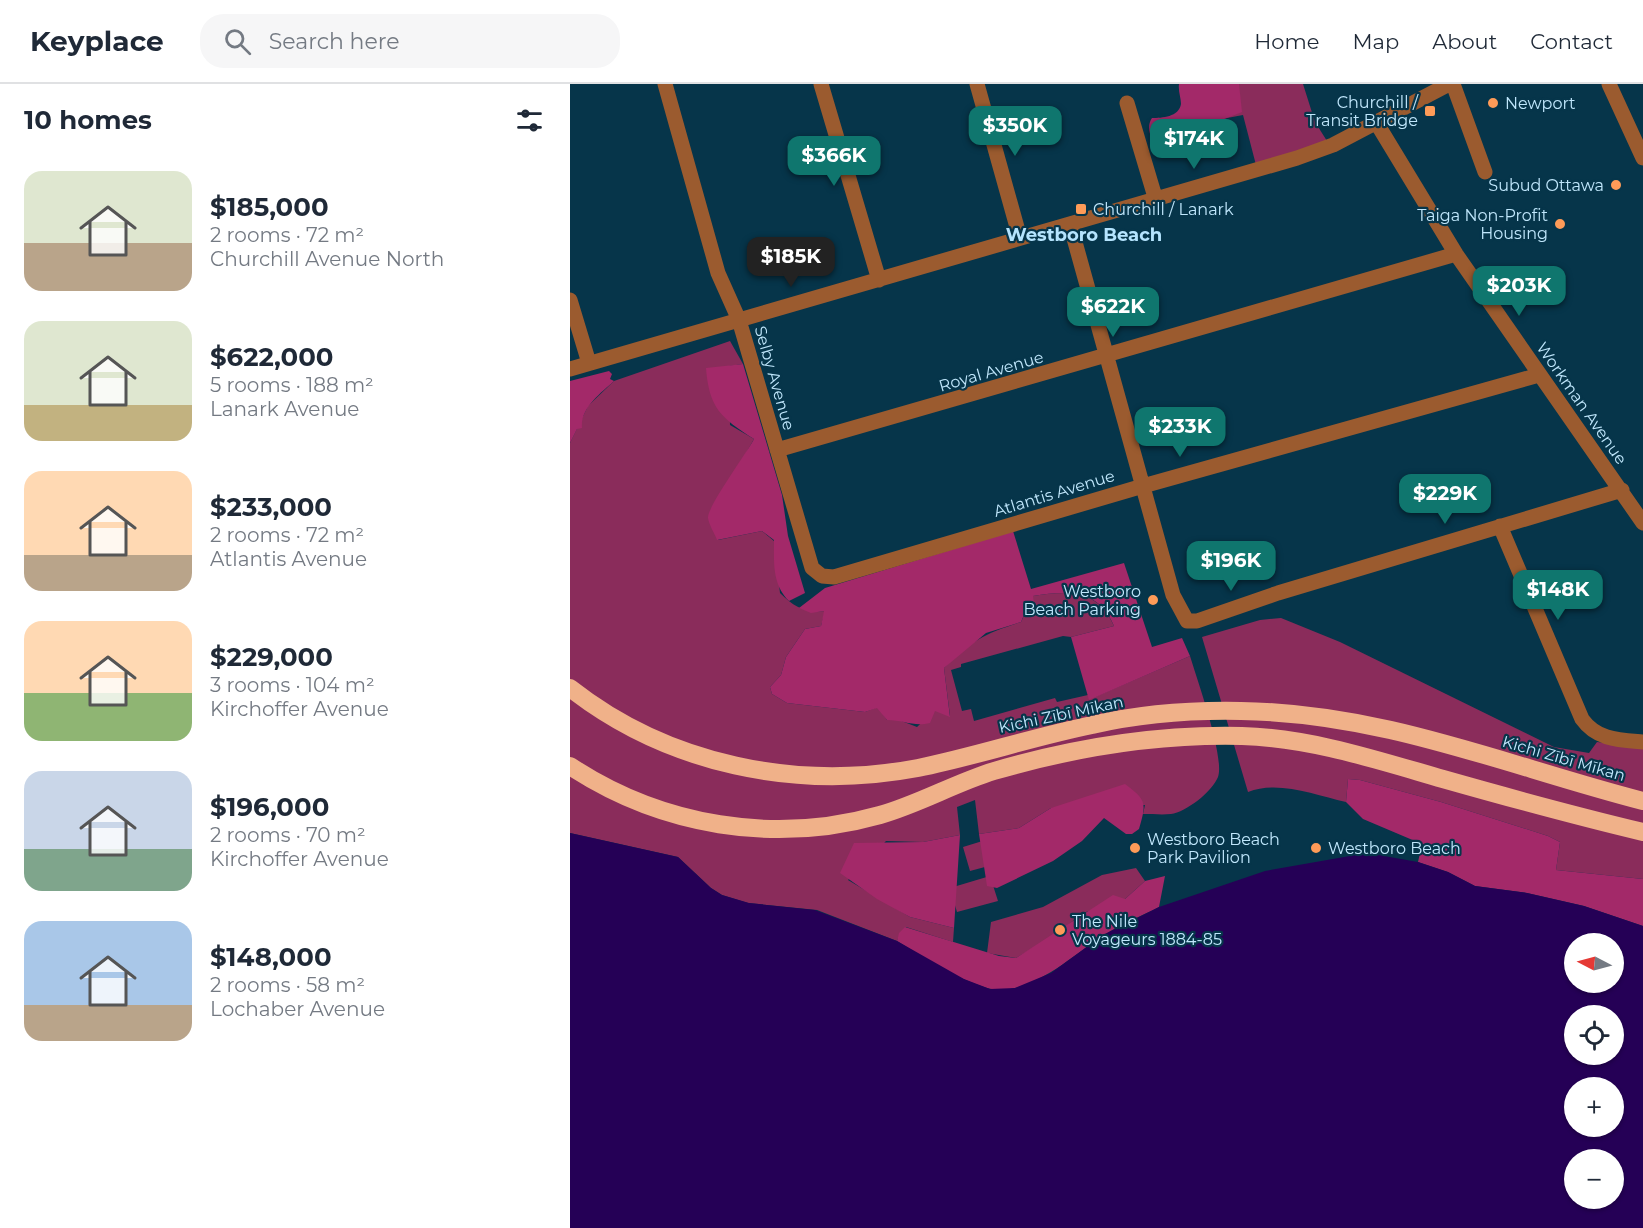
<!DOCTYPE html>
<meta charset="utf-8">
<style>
:root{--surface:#fff;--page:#f6f6f7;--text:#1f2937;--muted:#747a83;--line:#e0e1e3;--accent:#0f766e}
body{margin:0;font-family:Montserrat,sans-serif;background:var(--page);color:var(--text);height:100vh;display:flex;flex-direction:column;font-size:22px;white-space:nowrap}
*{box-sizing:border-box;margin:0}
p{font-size:20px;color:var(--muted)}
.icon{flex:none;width:33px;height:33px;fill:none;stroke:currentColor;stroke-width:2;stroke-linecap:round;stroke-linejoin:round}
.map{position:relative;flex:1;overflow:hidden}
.drawer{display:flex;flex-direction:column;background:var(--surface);width:570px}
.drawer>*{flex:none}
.needle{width:39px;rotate:276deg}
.buttons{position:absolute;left:994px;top:849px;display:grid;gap:12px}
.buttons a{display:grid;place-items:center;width:60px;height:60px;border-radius:50%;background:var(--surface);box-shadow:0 2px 4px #0004;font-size:30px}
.price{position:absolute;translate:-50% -51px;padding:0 14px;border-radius:12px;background:var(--accent);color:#fff;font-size:20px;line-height:39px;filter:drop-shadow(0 2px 3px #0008)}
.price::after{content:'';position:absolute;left:50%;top:36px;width:18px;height:14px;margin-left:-9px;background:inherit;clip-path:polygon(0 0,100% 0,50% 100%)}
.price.selected{background:#222;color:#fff}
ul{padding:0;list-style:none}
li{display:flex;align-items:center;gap:18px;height:150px;padding:0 24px}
li span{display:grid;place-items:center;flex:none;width:168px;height:120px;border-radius:18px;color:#555}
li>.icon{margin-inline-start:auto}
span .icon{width:72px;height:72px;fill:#fffc;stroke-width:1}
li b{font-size:26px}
h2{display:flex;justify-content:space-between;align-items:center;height:72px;padding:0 24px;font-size:26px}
header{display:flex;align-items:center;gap:36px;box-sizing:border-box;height:84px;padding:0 30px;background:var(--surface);border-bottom:2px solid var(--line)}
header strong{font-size:28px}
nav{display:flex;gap:33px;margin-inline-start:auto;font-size:21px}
.search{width:420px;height:54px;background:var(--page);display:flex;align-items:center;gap:15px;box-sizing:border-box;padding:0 21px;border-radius:24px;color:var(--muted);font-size:22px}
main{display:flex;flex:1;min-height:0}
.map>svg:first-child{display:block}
.green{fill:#8a2c5b}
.forest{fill:#a32969}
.water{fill:#250056;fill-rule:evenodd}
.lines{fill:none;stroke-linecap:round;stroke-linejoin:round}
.minor{stroke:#9b5b2f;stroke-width:15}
.highway{stroke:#f0b189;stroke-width:18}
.poi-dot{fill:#fe9b58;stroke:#06354a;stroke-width:2}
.labels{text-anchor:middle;stroke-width:4.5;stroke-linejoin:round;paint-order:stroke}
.poi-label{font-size:16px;fill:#c0e7fc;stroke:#06354a;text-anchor:start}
.street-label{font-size:16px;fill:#c0e7fc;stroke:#06354a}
.neighbourhood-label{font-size:18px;font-weight:bold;fill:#b5e4fe;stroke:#06354a}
</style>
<header>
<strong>Keyplace</strong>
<div class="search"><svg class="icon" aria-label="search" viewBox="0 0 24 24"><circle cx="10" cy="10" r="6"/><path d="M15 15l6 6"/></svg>Search here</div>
<nav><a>Home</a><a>Map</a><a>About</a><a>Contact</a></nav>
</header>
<main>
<section class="drawer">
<h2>10 homes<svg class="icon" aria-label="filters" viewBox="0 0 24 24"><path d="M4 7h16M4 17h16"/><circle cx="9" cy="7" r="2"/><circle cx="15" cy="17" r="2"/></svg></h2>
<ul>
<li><span style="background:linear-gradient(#dfe7d0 60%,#b9a48a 0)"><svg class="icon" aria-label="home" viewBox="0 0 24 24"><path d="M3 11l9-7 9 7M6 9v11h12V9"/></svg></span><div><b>$185,000</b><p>2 rooms · 72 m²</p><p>Churchill Avenue North</p></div></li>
<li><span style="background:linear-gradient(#dfe7d0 70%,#c2b280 0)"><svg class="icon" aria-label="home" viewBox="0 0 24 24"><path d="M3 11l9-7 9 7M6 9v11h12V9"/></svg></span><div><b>$622,000</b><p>5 rooms · 188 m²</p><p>Lanark Avenue</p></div></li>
<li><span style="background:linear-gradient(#ffd9b3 70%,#b9a48a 0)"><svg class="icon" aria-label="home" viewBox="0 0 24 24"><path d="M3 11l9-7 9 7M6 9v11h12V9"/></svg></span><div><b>$233,000</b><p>2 rooms · 72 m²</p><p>Atlantis Avenue</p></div></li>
<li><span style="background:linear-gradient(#ffd9b3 60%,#8fb573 0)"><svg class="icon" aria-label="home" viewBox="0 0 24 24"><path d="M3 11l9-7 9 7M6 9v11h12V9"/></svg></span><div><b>$229,000</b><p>3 rooms · 104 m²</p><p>Kirchoffer Avenue</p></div></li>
<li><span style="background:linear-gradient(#c9d6e8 65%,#7fa58c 0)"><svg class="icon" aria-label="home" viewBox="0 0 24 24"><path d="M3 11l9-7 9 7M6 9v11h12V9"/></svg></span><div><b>$196,000</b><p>2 rooms · 70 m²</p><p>Kirchoffer Avenue</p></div></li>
<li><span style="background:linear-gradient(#a9c7e8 70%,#b9a48a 0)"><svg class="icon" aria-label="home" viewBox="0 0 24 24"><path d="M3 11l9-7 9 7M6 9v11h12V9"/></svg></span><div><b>$148,000</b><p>2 rooms · 58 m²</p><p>Lochaber Avenue</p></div></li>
</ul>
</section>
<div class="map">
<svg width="1073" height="1144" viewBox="0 0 1073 1144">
<rect width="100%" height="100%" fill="#06354a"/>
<path class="green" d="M625 0H733L745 38 757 57 686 81 673 31 636 38Z
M160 257 173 280 159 282 160 341 184 355 167 385 148 456 192 447 204 457 210 509C224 523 235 529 255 527L251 542 235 545 216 573 211 591 200 603 202 610 217 619 295 628 308 623 317 636H329L347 643 365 626 380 632 374 584C400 557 416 549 451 538L463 512C498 507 527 504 544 542L501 553 493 552 391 580V583L381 586 392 627 401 625 404 637 485 614 487 618 518 611 520 615 620 572C627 595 655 674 648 693 642 708 616 728 601 730 592 731 583 730 573 730L575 721 481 724 449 744 409 750 405 716 387 723 390 751 353 758 316 757 278 796 340 833 384 844 383 858 336 843 330 849 327 857 247 826 178 819 152 811 141 804 108 773 0 749V359L18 322 44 297Z
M711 534 770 558 984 663 1019 669 1027 658 1073 663V795L986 786 990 758 978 752 871 718 790 696 778 695 776 718C745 711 708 696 678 708L632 553 690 536Z
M432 751 441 776 400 787 393 763Z
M566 784 575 797 555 815 513 829 485 851 446 874 417 869 421 838 473 823 532 791Z
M420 792 428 817 387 828 380 804Z"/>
<path class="forest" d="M609 0H669L672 28 634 43 624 54 588 65C582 57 575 44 582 34 592 34 609 33 611 20 611 14 608 7 609 0Z
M173 280 212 411 218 452 235 509 219 517C202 500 204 479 204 456L192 447 147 456C145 450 139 441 138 434 137 423 176 370 184 355 151 334 139 324 136 284Z
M39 287 42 290 40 295 44 297C31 309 10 324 12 344L7 345 0 359V297Z
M443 447 461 505 554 479 582 563 612 554 620 572 519 616 501 553 544 542C528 504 498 507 463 512L464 520 458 521 451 538 416 549 374 584 380 633 365 627 360 639C344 643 333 636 317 636L307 624 295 628 217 619 202 610 200 603 211 591 216 573 235 545 251 542 254 527 241 529 229 524 255 504Z
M778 695 790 696 871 718 978 752 990 758 986 786 1073 795V842L1014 822 957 809 905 802 878 788 848 778 852 760 793 735 776 718Z
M555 700C576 716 577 718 569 745L562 750H556L534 734 512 757 483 777 427 804 417 802 409 750 449 744 481 724Z
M390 751 384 844 340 833 307 815 270 789 284 759 353 758Z
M595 792 589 823C571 832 550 841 532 852 502 872 457 915 417 904 386 895 355 874 327 857L329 849 335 843 429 872 446 874 543 811 555 815 575 797Z"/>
<path class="water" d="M0 749 108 773 141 804 152 811 179 819 245 826 327 857 394 895 420 905 445 904 481 889 533 851 589 823 695 787 797 769 848 778 878 788 905 802 957 809 1014 822 1073 842V1144H0ZM1005 860H1044V898H1005ZM1005 932H1044V970H1005ZM1005 1004H1044V1042H1005ZM1005 1076H1044V1114H1005Z"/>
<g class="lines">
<path class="minor" d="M95 0 148 189 169 236 242 484 252 492 264 493 573 402 969 291
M251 0 309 196
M407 0 450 154
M883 0 915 88
M1039 0 1073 74
M557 19 585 113
M806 38 886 170 1073 439
M500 140 603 511 617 537H627L708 509 1052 406
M0 216 19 279
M0 285 727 74 763 61 879 0
M207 366 886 170
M930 442 1012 635C1027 656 1049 656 1073 658"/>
<path class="highway" d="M0 604C98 681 227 707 348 684 407 672 463 653 522 641 570 630 622 626 671 627 815 629 937 682 1073 717
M0 682C91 742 204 761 310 731 349 720 385 699 424 687 503 664 589 650 672 652 741 654 807 676 873 695 940 714 1006 732 1073 748"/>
</g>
<g class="poi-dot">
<circle cx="923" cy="19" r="6"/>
<rect x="854" y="21" width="12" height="12" rx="3"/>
<circle cx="1046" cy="101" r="6"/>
<rect x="505" y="119" width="12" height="12" rx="3"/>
<circle cx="990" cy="140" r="6"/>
<circle cx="583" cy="516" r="6"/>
<circle cx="565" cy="764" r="6"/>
<circle cx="746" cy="764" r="6"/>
<circle cx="490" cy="846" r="6"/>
</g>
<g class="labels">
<g class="poi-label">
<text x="848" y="24" text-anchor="end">Churchill /<tspan x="848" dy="18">Transit Bridge</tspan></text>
<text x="935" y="25">Newport</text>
<text x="1034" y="107" text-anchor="end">Subud Ottawa</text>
<text x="523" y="131">Churchill / Lanark</text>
<text x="978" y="137" text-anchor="end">Taiga Non-Profit<tspan x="978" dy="18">Housing</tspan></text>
<text x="571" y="513" text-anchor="end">Westboro<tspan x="571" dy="18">Beach Parking</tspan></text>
<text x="577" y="761">Westboro Beach<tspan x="577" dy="18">Park Pavilion</tspan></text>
<text x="758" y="770">Westboro Beach</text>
<text x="502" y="843">The Nile<tspan x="502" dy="18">Voyageurs 1884-85</tspan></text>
</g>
<g class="street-label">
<text transform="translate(421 287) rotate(-16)" y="6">Royal Avenue</text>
<text transform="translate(205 294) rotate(74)" y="6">Selby Avenue</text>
<text transform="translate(1012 319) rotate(55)" y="6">Workman Avenue</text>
<text transform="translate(484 409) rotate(-17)" y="6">Atlantis Avenue</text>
<text transform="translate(491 630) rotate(-12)" y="6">Kichi Zībī Mīkan</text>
<text transform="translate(994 674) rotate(16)" y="6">Kichi Zībī Mīkan</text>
</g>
<g class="neighbourhood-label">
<text x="514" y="157">Westboro Beach</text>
</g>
</g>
</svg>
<div class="buttons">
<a><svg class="needle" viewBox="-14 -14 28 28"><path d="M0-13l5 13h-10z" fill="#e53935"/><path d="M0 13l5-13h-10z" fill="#747a83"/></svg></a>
<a><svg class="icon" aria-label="locate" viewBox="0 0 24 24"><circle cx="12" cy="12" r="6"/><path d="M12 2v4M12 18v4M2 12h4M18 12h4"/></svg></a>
<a>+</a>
<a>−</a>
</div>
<b class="price" style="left:445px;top:73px">$350K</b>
<b class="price" style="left:624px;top:86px">$174K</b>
<b class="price" style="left:264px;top:103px">$366K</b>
<b class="price selected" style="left:221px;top:204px">$185K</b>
<b class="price" style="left:949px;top:233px">$203K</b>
<b class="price" style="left:543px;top:254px">$622K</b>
<b class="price" style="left:610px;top:374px">$233K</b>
<b class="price" style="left:875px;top:441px">$229K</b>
<b class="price" style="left:661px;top:508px">$196K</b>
<b class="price" style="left:988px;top:537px">$148K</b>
</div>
</main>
